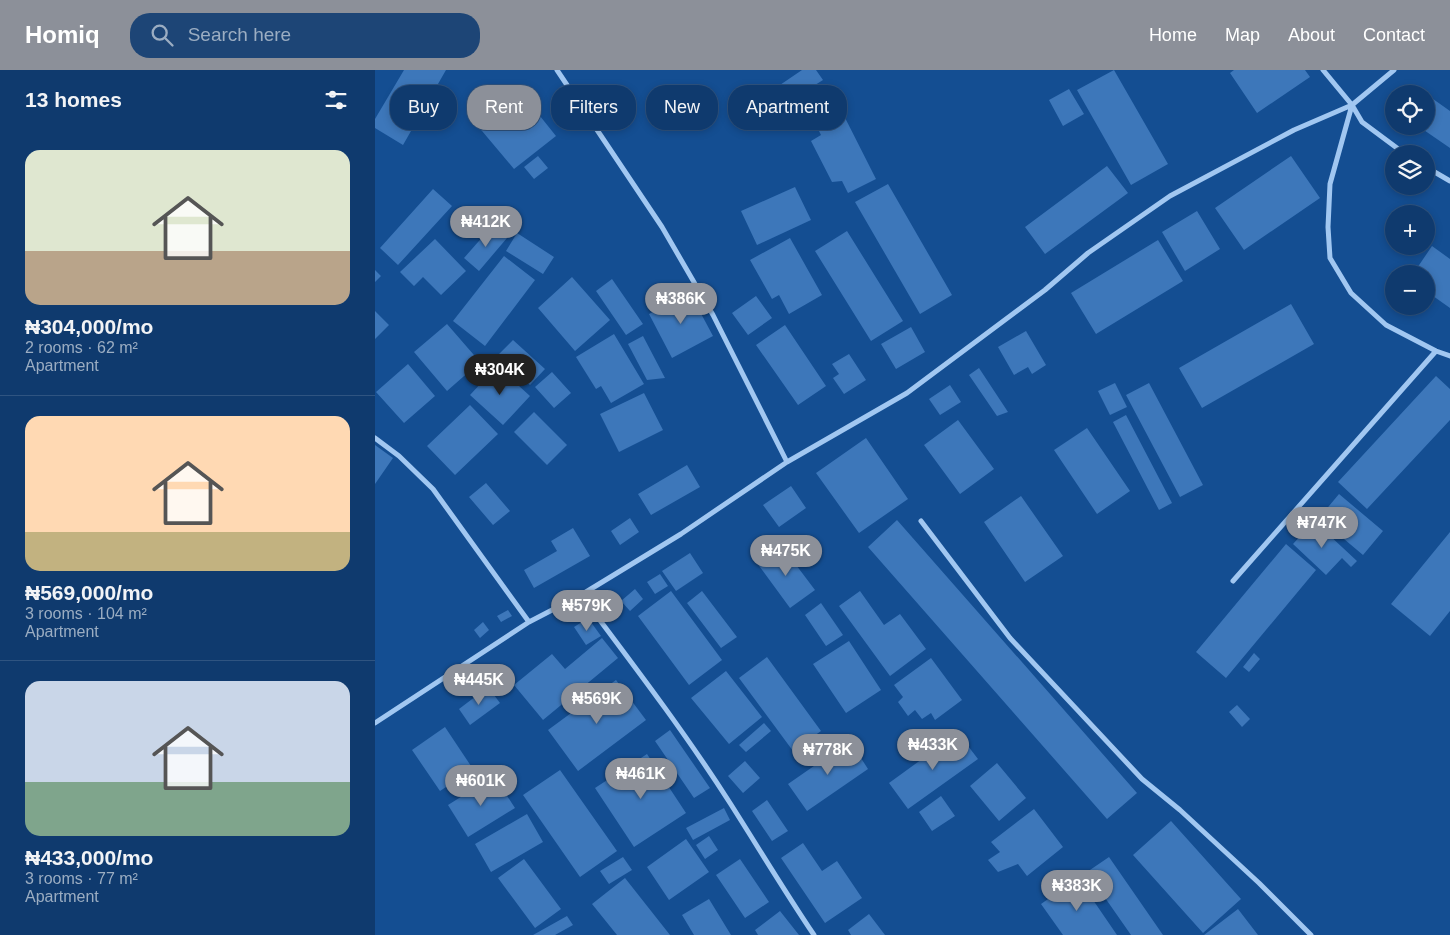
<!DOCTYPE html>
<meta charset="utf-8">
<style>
:root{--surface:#0f3a6e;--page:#1d4576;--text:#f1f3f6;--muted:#9badc2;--line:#2f5481;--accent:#8c9099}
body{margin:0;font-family:Helvetica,sans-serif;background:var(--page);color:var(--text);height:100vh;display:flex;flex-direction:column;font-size:19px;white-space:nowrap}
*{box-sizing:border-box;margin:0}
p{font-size:16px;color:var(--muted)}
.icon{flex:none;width:28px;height:28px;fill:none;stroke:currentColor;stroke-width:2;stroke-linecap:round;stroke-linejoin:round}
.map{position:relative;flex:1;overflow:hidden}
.side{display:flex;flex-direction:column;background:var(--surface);width:375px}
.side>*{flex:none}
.banner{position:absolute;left:15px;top:15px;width:475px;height:45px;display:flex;gap:10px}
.controls{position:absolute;left:1010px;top:15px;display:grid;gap:10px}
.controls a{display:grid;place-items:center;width:50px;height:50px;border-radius:50%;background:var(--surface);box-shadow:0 2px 8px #0003,0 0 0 1px var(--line);font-size:25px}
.price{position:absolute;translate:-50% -42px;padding:0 11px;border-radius:18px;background:var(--accent);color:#fff;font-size:16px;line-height:32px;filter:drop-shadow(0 1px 2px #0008)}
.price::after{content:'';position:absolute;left:50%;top:30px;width:15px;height:11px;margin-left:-8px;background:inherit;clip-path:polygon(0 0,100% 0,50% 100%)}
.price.selected{background:#222;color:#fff}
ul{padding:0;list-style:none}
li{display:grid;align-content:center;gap:10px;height:265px;padding:0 25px}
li+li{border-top:1px solid var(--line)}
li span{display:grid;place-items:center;height:155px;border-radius:15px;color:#555}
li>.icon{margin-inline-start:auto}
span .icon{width:90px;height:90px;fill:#fffc;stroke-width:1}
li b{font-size:21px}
h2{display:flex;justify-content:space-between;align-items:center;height:60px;padding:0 25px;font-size:21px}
.tag{padding:0 18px;border-radius:20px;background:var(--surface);box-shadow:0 2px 8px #0003,0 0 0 1px var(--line);font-size:18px;line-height:45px}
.tag.selected{background:var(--accent);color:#fff}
header{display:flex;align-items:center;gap:30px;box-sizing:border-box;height:70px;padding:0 25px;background:var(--accent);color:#fff}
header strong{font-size:24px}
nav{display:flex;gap:28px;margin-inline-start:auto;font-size:18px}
.search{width:350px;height:45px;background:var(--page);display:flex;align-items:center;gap:12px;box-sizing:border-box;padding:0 18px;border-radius:20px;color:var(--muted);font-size:19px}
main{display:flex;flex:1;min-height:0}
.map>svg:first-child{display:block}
.building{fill:#3d77ba}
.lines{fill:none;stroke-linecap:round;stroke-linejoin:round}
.minor{stroke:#a1c7f1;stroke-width:5}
</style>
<header>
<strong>Homiq</strong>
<div class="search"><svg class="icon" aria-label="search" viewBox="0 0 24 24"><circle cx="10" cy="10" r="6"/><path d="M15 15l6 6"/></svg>Search here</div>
<nav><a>Home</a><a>Map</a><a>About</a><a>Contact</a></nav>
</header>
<main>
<section class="side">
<h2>13 homes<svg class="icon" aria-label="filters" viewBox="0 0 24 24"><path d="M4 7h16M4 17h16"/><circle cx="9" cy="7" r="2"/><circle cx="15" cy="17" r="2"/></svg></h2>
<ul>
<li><span style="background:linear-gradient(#dfe7d0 65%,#b9a48a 0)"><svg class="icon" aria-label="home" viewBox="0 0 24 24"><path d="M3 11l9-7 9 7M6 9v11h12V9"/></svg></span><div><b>₦304,000/mo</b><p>2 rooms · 62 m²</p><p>Apartment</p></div></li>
<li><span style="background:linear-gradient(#ffd9b3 75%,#c2b280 0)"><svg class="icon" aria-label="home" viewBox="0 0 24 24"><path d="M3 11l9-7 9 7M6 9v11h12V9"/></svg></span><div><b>₦569,000/mo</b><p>3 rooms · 104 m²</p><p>Apartment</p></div></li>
<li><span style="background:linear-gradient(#c9d6e8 65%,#7fa58c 0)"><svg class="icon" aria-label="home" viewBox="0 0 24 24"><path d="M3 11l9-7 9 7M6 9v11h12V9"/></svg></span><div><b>₦433,000/mo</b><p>3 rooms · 77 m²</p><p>Apartment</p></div></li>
</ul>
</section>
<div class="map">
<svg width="1075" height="865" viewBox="0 0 1075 865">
<rect width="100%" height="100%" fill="#144e92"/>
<path class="building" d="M29 0H71L28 75 0 58V49Z
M427 0H441L448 10 413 32 402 17Z
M739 0 793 94 756 115 702 20Z
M859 0H930L935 7 882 43 855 3Z
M694 19 709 44 688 56 674 30Z
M145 21 181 66 139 99 102 55Z
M1051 24 1075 41V78L1043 56H1051Z
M460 28 501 109 473 123 467 111 457 112 436 71 446 65 434 41Z
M163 86 173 98 159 109 149 97Z
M916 86 945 128 869 180 840 138Z
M732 96 753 123 670 184 650 157Z
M513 114 577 225 545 244 480 132Z
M420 117 436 150 382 175 366 141Z
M58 119 77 136 23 195 5 178Z
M822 141 845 179 810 201 787 162Z
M118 155 132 168 104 201 89 188Z
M472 161 528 251 496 271 440 181Z
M142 163 179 187 168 204 131 181Z
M415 168 447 225 414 244 404 225 397 229 375 190Z
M60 169 91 201 66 225 48 207 39 216 25 202Z
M783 170 808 211 721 264 696 223Z
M1057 176 1075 189V238L1051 221V204H1038Z
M129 186 160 210 110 276 78 251Z
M0 200 6 206 0 212Z
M197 207 235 250 200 281 163 238Z
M237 209 268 254 251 265 221 221Z
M315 223 338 266 297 288 274 244Z
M381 226 397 248 373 265 357 243Z
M916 234 939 274 827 338 804 298Z
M0 241 14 255 0 269Z
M72 254 105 292 72 321 39 282Z
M410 255 451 316 423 335 381 275Z
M536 257 550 282 521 299 506 274Z
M651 261 671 295 657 304 653 297 639 305 623 277Z
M239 264 269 314 236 333 226 316 221 319 201 287Z
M268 266 290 308 272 310 253 274Z
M138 270 170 299 155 315 123 285Z
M474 284 491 310 469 324 458 308 464 304 457 294Z
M33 294 60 326 29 353 1 322Z
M122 296 155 326 128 355 95 325Z
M604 298 633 342 622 346 594 305Z
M177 302 196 323 179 338 160 317Z
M1061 306 1075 319V350L992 439 963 412Z
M740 313 752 337 735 345 723 321Z
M774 313 828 415 805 427 751 325Z
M575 315 586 332 565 345 554 329Z
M269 323 288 360 244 382 225 344Z
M95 335 123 364 80 405 52 376Z
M159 342 192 375 172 395 139 362Z
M751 345 797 433 784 440 738 352Z
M583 350 619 399 585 424 549 375Z
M712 358 755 421 722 444 679 380Z
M491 368 533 429 484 463 441 403Z
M0 375 18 388 0 414Z
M312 395 325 417 276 445 263 424Z
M111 413 135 441 118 455 94 427Z
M416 416 431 438 404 457 388 435Z
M964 424 1008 461 988 485 944 448Z
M646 426 688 486 650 512 609 452Z
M255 448 264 462 245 475 236 461Z
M522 450 762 723 732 749 493 477Z
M939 451 982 491 976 497 967 488 951 505 918 474Z
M198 458 215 486 159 518 149 500 182 481 176 471Z
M1075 462V541L1055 566 1016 534Z
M911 474 941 500 851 608 821 582Z
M406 475 440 520 415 538 382 493Z
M315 483 328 503 301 521 287 501Z
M285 504 293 516 280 524 272 512Z
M260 519 268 529 255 541 246 531Z
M296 521 347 590 314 615 263 546Z
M327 521 362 567 346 578 312 533Z
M485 521 509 555 525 544 551 579 515 606 464 536Z
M446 533 468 565 451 576 430 545Z
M133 540 137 546 126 552 122 546Z
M213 548 226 566 211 575 199 557Z
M108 552 114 560 105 568 99 560Z
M227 568 243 588 168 650 139 615 177 584 190 599Z
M474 571 506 620 471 643 438 594Z
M879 583 885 589 874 602 868 597Z
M392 587 446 661 418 681 364 608Z
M556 588 587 630 560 650 556 643 547 649 540 640 533 646 523 632 528 627 519 615Z
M351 601 387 647 354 674 316 628Z
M241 610 271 650 203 701 173 660Z
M113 617 125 633 95 655 84 639Z
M862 635 875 649 867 657 854 642Z
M389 653 396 661 371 682 364 675Z
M70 657 98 699 65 721 37 680Z
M295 660 335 718 319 728 280 671Z
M583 663 603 689 533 739 514 713Z
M475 671 493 699 432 741 413 714Z
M272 684 311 743 259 777 220 718Z
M370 691 385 708 368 723 353 706Z
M622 693 651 728 624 751 595 716Z
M185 700 242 781 205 807 148 725Z
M119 706 140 738 93 767 73 735Z
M566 726 580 746 557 761 544 742Z
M392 730 413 761 397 771 377 741Z
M349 738 355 750 318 770 311 758Z
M659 739 688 777 652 806 643 794 623 802 613 790 625 782 616 772Z
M152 744 168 772 116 802 100 774Z
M796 751 866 829 828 863 758 785Z
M334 766 343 780 330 789 321 775Z
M311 769 334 802 294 830 272 797Z
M428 773 447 801 462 791 487 828 450 853 406 788Z
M248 787 257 800 234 814 225 801Z
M734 787 788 865H756L712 802Z
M149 789 186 839 160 858 123 808Z
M365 789 394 832 370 848 341 805Z
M250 808 295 865H242L217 834Z
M703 808 742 865H688L666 834Z
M334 829 356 865H319L307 845Z
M863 839 883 865H829Z
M405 841 424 865H383L380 860Z
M494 844 510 865H476L473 860Z
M192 846 198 855 180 865H158Z"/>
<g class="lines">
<path class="minor" d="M182 0 287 157 338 245 412 392
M948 0 977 35 987 52 1030 84
M977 35 955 114 953 157 955 188 976 223 1011 255 1061 281 1075 286
M1051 97 1075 111
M0 368 24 386 58 419 154 552
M546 451 635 568 767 709 805 740 884 813 936 865
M858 511 1061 281
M206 525C257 593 309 661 355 733 383 777 410 822 439 865
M0 653 154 552 206 525 306 464 412 392 532 323 670 220 713 183 795 126 919 60 977 35 1019 0"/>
</g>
</svg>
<div class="controls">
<a><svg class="icon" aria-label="locate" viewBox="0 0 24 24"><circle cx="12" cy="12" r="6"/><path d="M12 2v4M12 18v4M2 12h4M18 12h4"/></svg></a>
<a><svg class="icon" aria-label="layers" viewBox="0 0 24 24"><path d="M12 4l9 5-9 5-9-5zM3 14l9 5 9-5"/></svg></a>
<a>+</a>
<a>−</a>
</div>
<b class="price" style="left:111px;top:178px">₦412K</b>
<b class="price" style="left:306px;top:255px">₦386K</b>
<b class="price selected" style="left:125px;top:326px">₦304K</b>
<b class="price" style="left:947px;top:479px">₦747K</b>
<b class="price" style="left:411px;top:507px">₦475K</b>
<b class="price" style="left:212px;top:562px">₦579K</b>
<b class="price" style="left:104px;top:636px">₦445K</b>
<b class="price" style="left:222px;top:655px">₦569K</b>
<b class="price" style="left:558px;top:701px">₦433K</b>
<b class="price" style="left:453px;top:706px">₦778K</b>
<b class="price" style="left:266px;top:730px">₦461K</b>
<b class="price" style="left:106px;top:737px">₦601K</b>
<b class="price" style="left:702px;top:842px">₦383K</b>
<div class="banner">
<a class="tag">Buy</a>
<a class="tag selected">Rent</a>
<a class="tag">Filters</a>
<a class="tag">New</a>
<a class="tag">Apartment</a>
</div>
</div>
</main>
